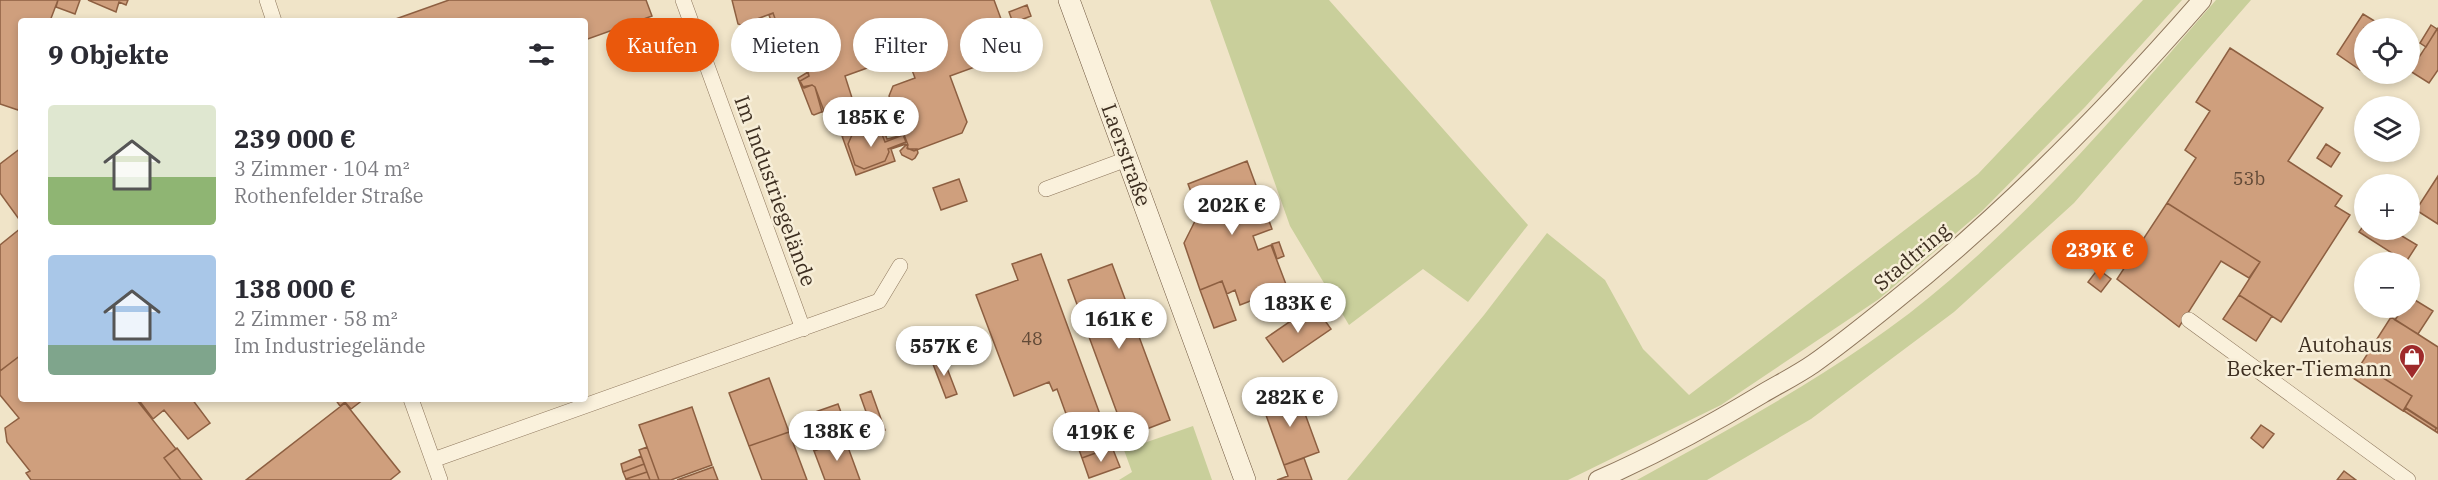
<!DOCTYPE html>
<html lang="de">
<meta charset="utf-8">
<style>
:root{--surface:#fff;--page:#f7f7f7;--text:#2b2b33;--muted:#7c7c81;--accent:#ea580c}
body{margin:0;font-family:"IBM Plex Serif",serif;background:var(--page);color:var(--text);height:100vh;display:flex;flex-direction:column;font-size:22px;white-space:nowrap}
*{box-sizing:border-box;margin:0}
p{font-size:20px;color:var(--muted)}
.icon{flex:none;width:33px;height:33px;fill:none;stroke:currentColor;stroke-width:2;stroke-linecap:round;stroke-linejoin:round}
.map{position:relative;flex:1;overflow:hidden}
.details{position:absolute;left:18px;top:18px;width:570px;height:384px;display:flex;flex-direction:column;background:var(--surface);border-radius:6px;box-shadow:0 3px 9px #0003}
.details>*{flex:none}
.hud{position:absolute;left:606px;top:18px;width:570px;height:54px;display:flex;gap:12px}
.tools{position:absolute;left:2354px;top:18px;display:grid;gap:12px}
.tools a{display:grid;place-items:center;width:66px;height:66px;border-radius:50%;background:var(--surface);box-shadow:0 3px 9px #0003;font-size:30px}
.price{position:absolute;translate:-50% -51px;padding:0 14px;border-radius:21px;background:#fff;color:#222;font-size:20px;line-height:39px;filter:drop-shadow(0 2px 3px #0008)}
.price::after{content:'';position:absolute;left:50%;top:36px;width:18px;height:14px;margin-left:-9px;background:inherit;clip-path:polygon(0 0,100% 0,50% 100%)}
.price.current{background:var(--accent);color:#fff}
ul{padding:0;list-style:none}
li{display:flex;align-items:center;gap:18px;height:150px;padding:0 30px}
li span{display:grid;place-items:center;flex:none;width:168px;height:120px;border-radius:6px;color:#555}
li>.icon{margin-inline-start:auto}
span .icon{width:72px;height:72px;fill:#fffc;stroke-width:1}
li b{font-size:26px}
h2{display:flex;justify-content:space-between;align-items:center;height:72px;padding:0 30px;font-size:26px}
.pill{padding:0 21px;border-radius:27px;background:var(--surface);box-shadow:0 3px 9px #0003;font-size:21px;line-height:54px}
.pill.current{background:var(--accent);color:#fff}
.map>svg:first-child{display:block}
.green{fill:#c9cf9b}
.building{fill:#cf9f7d;stroke:#8d5f41;stroke-width:1.5}
.lines{fill:none;stroke-linecap:round;stroke-linejoin:round}
.minor-casing{stroke:#8d765c;stroke-width:16}
.tertiary-casing{stroke:#8d765c;stroke-width:20}
.secondary-casing{stroke:#6f573f;stroke-width:22}
.minor{stroke:#faf1dc;stroke-width:15}
.tertiary{stroke:#faf1dc;stroke-width:18}
.secondary{stroke:#faf1dc;stroke-width:21}
.labels{text-anchor:middle;stroke-width:5;stroke-linejoin:round;paint-order:stroke}
.number-label{font-size:18px;fill:#624a37}
.street-label{font-size:21px;fill:#3d2e20;stroke:#f7eed8}
.poi-label{font-size:21px;fill:#3d2e20;stroke:#f7eed8;text-anchor:end}
</style>
<div class="map">
<svg width="2438" height="480" viewBox="0 0 2438 480">
<rect width="100%" height="100%" fill="#f0e4c8"/>
<path class="green" d="M1210 0H1329L1528 225 1468 302 1423 269 1349 325 1290 226Z
M2143 0H2182L2085 107 1982 211 1879 299 1721 405 1568 480H1347L1484 315 1547 233 1605 280 1643 349 1689 395 1978 174Z
M2216 0H2251L2074 203 1954 312 1811 419 1707 480H1637C1745 420 1857 361 1950 280 2048 196 2132 97 2216 0Z
M1193 426 1212 480H1119L1132 472 1124 450Z"/>
<path class="building" d="M0 0H58L50 21H21V103L18 110 0 104Z
M58 0H80L75 14 56 7Z
M88 0H128L126 5 119 2 116 12Z
M449 0H646L652 16 585 40V21H390Z
M732 0H994L1001 19 997 28 974 37 981 55 975 67 950 76 967 122 962 133 914 151 907 148 908 145 889 96 893 86 915 78 906 54 845 76 853 101 822 112 815 87 812 85 804 88 800 81 809 76 796 42 785 46 773 13 741 25 738 24Z
M1027 5 1031 16 1013 23 1009 12Z
M773 13 785 46 796 42 802 57 787 63 769 15Z
M2363 14 2386 28H2364V64L2360 70 2337 54Z
M2431 25 2437 29 2426 47 2420 43Z
M2438 28V70L2429 83 2410 71Z
M2230 48 2323 108 2288 161 2342 196 2335 206 2350 215 2281 322 2239 295 2260 262 2167 203 2196 158 2185 150 2210 111 2196 102Z
M808 72 809 76 800 81 802 87 812 85 815 87 824 111 814 115 812 114 798 78Z
M881 122 887 139 903 135 885 142 881 132 872 128 852 135 848 144 855 165 864 169 885 161 889 152 888 149 906 144 891 149 895 161 856 175 842 136Z
M872 128 881 132 885 142 903 135 906 142 888 149 889 152 885 161 864 169 855 165 848 144 852 135Z
M907 144 908 149H917L918 153 915 158 912 160 902 155 900 151Z
M2326 144 2340 153 2331 167 2317 158Z
M21 148V222L0 193V164Z
M1247 161 1272 229 1253 236 1258 250 1271 245 1287 287 1240 305 1235 290 1227 294 1222 281 1200 290 1184 243 1199 213 1188 184Z
M2438 176V224L2416 210Z
M959 179 967 201 941 210 933 188Z
M2167 203 2260 262 2249 278 2221 261 2179 327 2117 279Z
M2364 225V230H2392L2417 245 2406 262 2359 232Z
M21 228V355L0 371V245Z
M1279 242 1284 256 1277 259 1272 244Z
M1041 254 1112 447 1082 458 1057 389 1053 391 1049 382 1014 396 976 295 1018 280 1012 264Z
M1112 264 1170 420 1126 437 1068 280Z
M2098 269 2111 279 2101 292 2088 282Z
M1222 281 1236 320 1214 328 1200 290Z
M2239 295 2272 316 2256 341 2223 319Z
M2410 297 2433 311 2418 334 2395 320 2403 308H2409Z
M1314 305 1331 329 1283 362 1266 338Z
M2391 317 2438 347V433L2435 431 2436 428 2405 408 2412 396 2361 364Z
M21 355V399H136L176 449 164 458 181 480H31L26 473 30 471 7 442 5 428 19 418 0 395V371Z
M942 355 957 394 946 398 931 359Z
M2361 364 2412 396 2403 411 2353 378Z
M769 378 789 432 749 446 729 393Z
M871 391 885 430 874 434 860 395Z
M1297 392 1319 452 1284 465 1262 404Z
M138 399H192L210 423 188 439 164 410 153 419Z
M335 399H364L351 409 345 402 340 406Z
M345 403 400 472 390 480H246Z
M838 404 850 437 814 451 801 417Z
M692 407 712 465 671 480H659L639 425Z
M2406 408 2438 429V433L2404 411Z
M2261 425 2274 434 2263 448 2251 438Z
M789 432 807 480H762L749 446Z
M845 439 860 480H825L814 451Z
M647 447 659 480H650L639 450Z
M1112 447 1120 467 1089 478 1082 458Z
M177 448 202 480H181L164 458Z
M641 456 644 464 623 472 621 464Z
M1304 458 1312 480H1277L1288 476 1284 465Z
M644 464 647 472 626 479 623 472Z
M713 467 718 480H677Z
M2344 471 2356 480H2337Z
M647 472 650 480H626V479Z"/>
<g class="lines">
<defs>
<path id="minor" d="M267 0 274 21
M683 0 803 329
M1046 189 1127 159
M2189 320 2408 480
M411 399 440 480
M433 460 879 301 900 266"/>
<path id="tertiary" d="M1598 480C1655 455 1709 426 1762 394 1779 384 1797 375 1813 364 1840 345 1866 324 1892 303 2005 213 2107 109 2202 0"/>
<path id="secondary" d="M1069 0 1245 480"/>
</defs>
<use href="#minor" class="minor-casing"/>
<use href="#tertiary" class="tertiary-casing"/>
<use href="#secondary" class="secondary-casing"/>
<use href="#minor" class="minor"/>
<use href="#tertiary" class="tertiary"/>
<use href="#secondary" class="secondary"/>
</g>
<defs>
<symbol id="shop-pin" viewBox="-11 -11 22 30"><path d="M0 17L-7.5 6A9.5 9.5 0 1 1 7.5 6Z" fill="#9e2a2b" stroke="#f7eed8"/><path d="M-5-2.5h2.3a2.7 3.5 0 0 1 5.4 0H5L5.5 6h-11ZM-1.5-2.5h3a1.5 2.3 0 0 0-3 0Z" fill="#fff"/></symbol>
</defs>
<g fill-rule="evenodd">
<use href="#shop-pin" x="2397" y="342" width="30" height="40"/>
</g>
<g class="labels">
<g class="number-label">
<text x="2249" y="185">53b</text>
<text x="1032" y="345">48</text>
</g>
<g class="street-label">
<text transform="translate(1126 155) rotate(70)" y="7">Laerstraße</text>
<text transform="translate(775 191) rotate(70)" y="7">Im Industriegelände</text>
<text transform="translate(1912 257) rotate(-40)" y="7">Stadtring</text>
</g>
<g class="poi-label">
<text x="2392" y="352">Autohaus<tspan x="2392" dy="24">Becker-Tiemann</tspan></text>
</g>
</g>
</svg>
<div class="tools">
<a><svg class="icon" aria-label="locate" viewBox="0 0 24 24"><circle cx="12" cy="12" r="6"/><path d="M12 2v4M12 18v4M2 12h4M18 12h4"/></svg></a>
<a><svg class="icon" aria-label="layers" viewBox="0 0 24 24"><path d="M12 4l9 5-9 5-9-5zM3 14l9 5 9-5"/></svg></a>
<a>+</a>
<a>−</a>
</div>
<b class="price" style="left:871px;top:148px">185K €</b>
<b class="price" style="left:1232px;top:236px">202K €</b>
<b class="price current" style="left:2100px;top:281px">239K €</b>
<b class="price" style="left:1298px;top:334px">183K €</b>
<b class="price" style="left:1119px;top:350px">161K €</b>
<b class="price" style="left:944px;top:377px">557K €</b>
<b class="price" style="left:1290px;top:428px">282K €</b>
<b class="price" style="left:837px;top:462px">138K €</b>
<b class="price" style="left:1101px;top:463px">419K €</b>
<div class="hud">
<a class="pill current">Kaufen</a>
<a class="pill">Mieten</a>
<a class="pill">Filter</a>
<a class="pill">Neu</a>
</div>
<section class="details">
<h2>9 Objekte<svg class="icon" aria-label="filters" viewBox="0 0 24 24"><path d="M4 7h16M4 17h16"/><circle cx="9" cy="7" r="2"/><circle cx="15" cy="17" r="2"/></svg></h2>
<ul>
<li><span style="background:linear-gradient(#dfe7d0 60%,#8fb573 0)"><svg class="icon" aria-label="home" viewBox="0 0 24 24"><path d="M3 11l9-7 9 7M6 9v11h12V9"/></svg></span><div><b>239 000 €</b><p>3 Zimmer · 104 m²</p><p>Rothenfelder Straße</p></div></li>
<li><span style="background:linear-gradient(#a9c7e8 75%,#7fa58c 0)"><svg class="icon" aria-label="home" viewBox="0 0 24 24"><path d="M3 11l9-7 9 7M6 9v11h12V9"/></svg></span><div><b>138 000 €</b><p>2 Zimmer · 58 m²</p><p>Im Industriegelände</p></div></li>
</ul>
</section>
</div>
